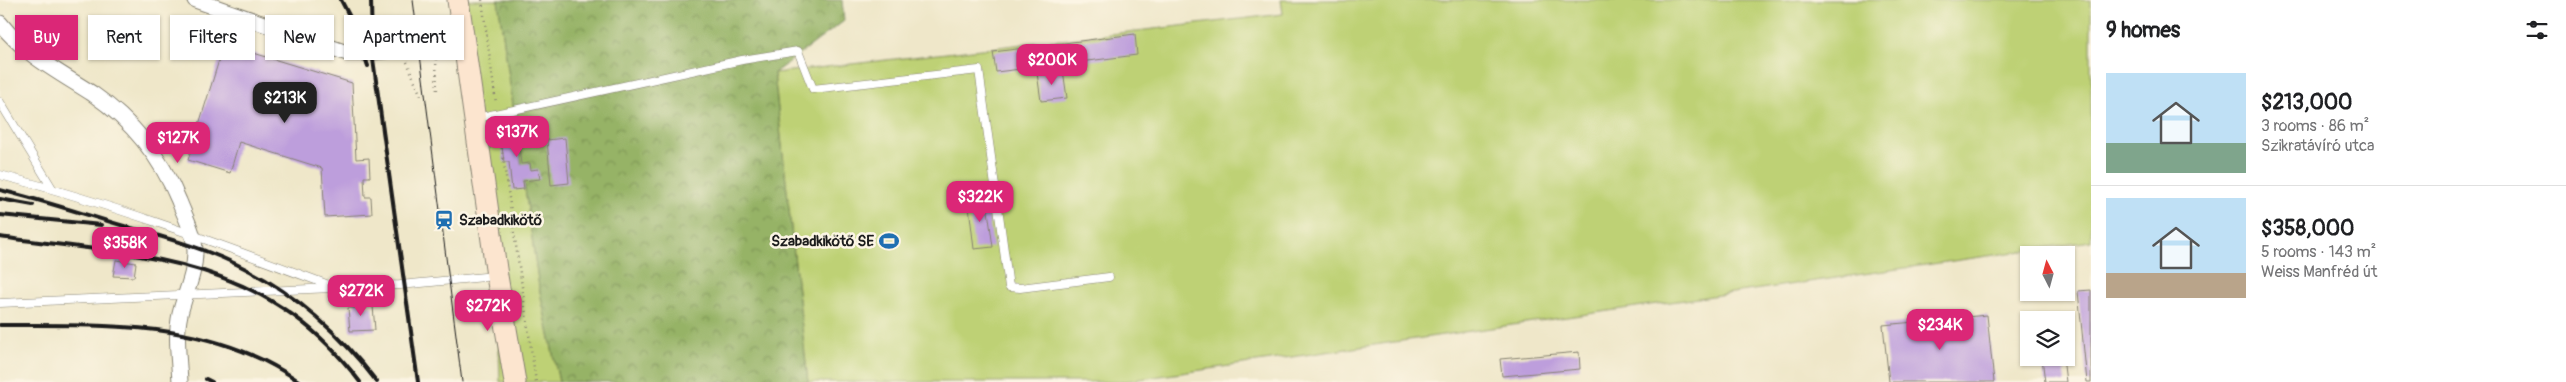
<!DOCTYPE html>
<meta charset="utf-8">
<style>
:root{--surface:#fff;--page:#f6f6f6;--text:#202124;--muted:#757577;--line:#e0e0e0;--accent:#db2777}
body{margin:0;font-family:Pangolin,sans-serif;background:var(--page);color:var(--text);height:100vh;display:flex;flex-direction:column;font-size:19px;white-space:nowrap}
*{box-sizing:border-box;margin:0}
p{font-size:16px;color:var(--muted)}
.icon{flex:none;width:28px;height:28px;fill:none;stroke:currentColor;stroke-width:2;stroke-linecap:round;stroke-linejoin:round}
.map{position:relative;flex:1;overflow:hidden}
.drawer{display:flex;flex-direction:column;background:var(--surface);width:475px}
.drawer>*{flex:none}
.banner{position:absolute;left:15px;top:15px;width:475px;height:45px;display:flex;gap:10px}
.needle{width:32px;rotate:354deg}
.tools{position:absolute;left:2020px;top:246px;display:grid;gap:10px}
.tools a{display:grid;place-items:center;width:55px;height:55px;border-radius:0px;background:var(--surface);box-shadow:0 1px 4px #0004;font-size:25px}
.price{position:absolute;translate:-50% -42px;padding:0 11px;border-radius:10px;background:var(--accent);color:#fff;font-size:16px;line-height:32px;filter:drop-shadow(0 1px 2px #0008)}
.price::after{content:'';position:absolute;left:50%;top:30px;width:15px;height:11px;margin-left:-8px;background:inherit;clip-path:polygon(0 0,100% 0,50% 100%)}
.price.current{background:#222;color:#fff}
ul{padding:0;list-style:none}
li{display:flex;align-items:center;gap:15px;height:125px;padding:0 15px}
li+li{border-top:1px solid var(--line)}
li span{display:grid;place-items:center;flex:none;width:140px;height:100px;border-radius:0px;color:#555}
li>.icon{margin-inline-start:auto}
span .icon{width:60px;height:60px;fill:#fffc;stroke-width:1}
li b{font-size:21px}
h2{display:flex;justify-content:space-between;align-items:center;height:60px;padding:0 15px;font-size:21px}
.tag{padding:0 18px;border-radius:0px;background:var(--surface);box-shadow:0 1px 4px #0004;font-size:18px;line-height:45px}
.tag.current{background:var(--accent);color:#fff}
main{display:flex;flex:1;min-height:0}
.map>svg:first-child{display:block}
.green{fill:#bed174;stroke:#6d7648}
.forest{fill:url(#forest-crowns);stroke:#596841}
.building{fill:#bd9edc}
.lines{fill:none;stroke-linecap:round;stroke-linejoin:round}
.service-casing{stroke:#868272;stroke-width:9}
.minor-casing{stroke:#868272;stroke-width:17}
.secondary-casing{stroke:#868272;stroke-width:23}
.path{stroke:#868272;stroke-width:2.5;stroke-dasharray:1 4;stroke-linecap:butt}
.service{stroke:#fff;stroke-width:8}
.minor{stroke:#fff;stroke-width:15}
.secondary{stroke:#fce5cf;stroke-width:21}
.tram{stroke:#1c1c1c;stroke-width:1}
.rail{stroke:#1c1c1c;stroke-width:4}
.labels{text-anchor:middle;stroke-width:5;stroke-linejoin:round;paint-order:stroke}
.poi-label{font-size:15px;font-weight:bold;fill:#1c1c1c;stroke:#fcf5e5;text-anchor:start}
</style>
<main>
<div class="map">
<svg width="2091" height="382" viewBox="0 0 2091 382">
<defs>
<pattern id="forest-crowns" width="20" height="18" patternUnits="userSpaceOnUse" patternTransform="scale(1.25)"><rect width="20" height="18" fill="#96b366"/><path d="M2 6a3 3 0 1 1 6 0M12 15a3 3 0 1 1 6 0" fill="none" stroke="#7a9153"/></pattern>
</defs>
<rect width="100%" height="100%" fill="#fcf5e5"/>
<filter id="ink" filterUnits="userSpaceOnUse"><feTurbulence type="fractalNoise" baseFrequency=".02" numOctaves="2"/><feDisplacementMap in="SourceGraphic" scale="10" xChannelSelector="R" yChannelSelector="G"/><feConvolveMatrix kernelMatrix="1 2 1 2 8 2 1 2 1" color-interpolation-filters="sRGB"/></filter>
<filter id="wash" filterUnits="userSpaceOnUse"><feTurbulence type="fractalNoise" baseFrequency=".0096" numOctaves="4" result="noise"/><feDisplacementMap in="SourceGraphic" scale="20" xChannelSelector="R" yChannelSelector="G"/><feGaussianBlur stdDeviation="1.12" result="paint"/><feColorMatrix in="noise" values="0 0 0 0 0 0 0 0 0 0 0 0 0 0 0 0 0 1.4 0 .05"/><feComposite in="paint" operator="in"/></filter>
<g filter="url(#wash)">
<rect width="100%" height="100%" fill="#efe7c9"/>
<path class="green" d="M458 0H498L539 287 559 382H500L497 276Z
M1281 0H2091V241L1119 382H808L774 73 1283 14Z"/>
<path class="forest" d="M498 0H842L844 21 774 73 808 382H559L539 287Z"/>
<g id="blocks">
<path class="building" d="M1135 34 1137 55 996 72 993 52Z
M224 44 352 83 356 159 369 158 370 177H364L365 197H371L372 214 325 217 322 168 239 142 230 173 188 160Z
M1063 70 1067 98 1041 101 1037 73Z
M523 128 525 146 519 147 521 164 530 163 531 170 538 169 540 179 523 181 524 189 512 190 509 162H504L500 131Z
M565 138 569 183 551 185 547 140Z
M986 196 993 247 974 249 968 198Z
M116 260 136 263 134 277 113 276Z
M2091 290V382H2087L2078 291Z
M365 300V307L373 306 375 330 350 331 348 308H355V301Z
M1987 315 1994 382H1889L1883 325Z
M2058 316 2059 320H2035V319Z
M1579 352 1580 369 1502 376 1500 359Z
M2042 358H2063L2066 382H2045Z"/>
</g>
</g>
<g filter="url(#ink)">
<use href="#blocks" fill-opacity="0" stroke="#868272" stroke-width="1"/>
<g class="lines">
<defs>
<path id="service" d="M0 102 52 188
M477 118 742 60 798 51 813 89 979 70 1009 287 1020 288 1109 277
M0 175C114 204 224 246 334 287
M0 303 400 285 495 276"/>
<path id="minor" d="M195 0 347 53H365L464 42
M0 23C25 55 59 72 93 94 132 121 161 157 179 201 185 217 195 234 195 252 195 274 185 293 180 314 175 336 179 360 180 382"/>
<path id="secondary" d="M458 0 497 276 515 382"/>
</defs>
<use href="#service" class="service-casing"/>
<use href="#minor" class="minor-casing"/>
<use href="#secondary" class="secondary-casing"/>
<path class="path" d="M482 0 496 103
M436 59 437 94
M407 62 421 96
M498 123 536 382"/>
<use href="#service" class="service"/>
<use href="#minor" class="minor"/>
<use href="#secondary" class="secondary"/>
<path class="tram" d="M413 0 462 382"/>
<path class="rail" d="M341 0 354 25 368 66
M371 0 372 52 418 382
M0 190C42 200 83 214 124 226 152 234 180 241 208 252 277 278 332 323 377 382
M0 199 33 205
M0 215 101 225
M0 237C144 257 264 255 360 382
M0 325C105 326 209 318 300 382
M206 379 212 382"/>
</g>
</g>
<defs>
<symbol id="station-bare" viewBox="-9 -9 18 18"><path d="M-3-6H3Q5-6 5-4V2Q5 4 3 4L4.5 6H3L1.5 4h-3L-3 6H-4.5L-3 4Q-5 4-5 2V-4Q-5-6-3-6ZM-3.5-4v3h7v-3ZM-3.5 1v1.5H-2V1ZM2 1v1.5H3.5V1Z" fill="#1f6fb2" stroke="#fcf5e5" stroke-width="2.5" paint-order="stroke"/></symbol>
<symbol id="stadium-bare" viewBox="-9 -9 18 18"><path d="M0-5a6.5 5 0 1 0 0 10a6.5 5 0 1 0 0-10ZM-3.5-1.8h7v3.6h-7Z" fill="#1f6fb2" stroke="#fcf5e5" stroke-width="2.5" paint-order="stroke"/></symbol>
</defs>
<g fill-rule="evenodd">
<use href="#station-bare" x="430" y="206" width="28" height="28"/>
<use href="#stadium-bare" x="875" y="227" width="28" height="28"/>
</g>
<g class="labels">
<g class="poi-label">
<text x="459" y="225">Szabadkikötő</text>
<text x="874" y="246" text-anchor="end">Szabadkikötő SE</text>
</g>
</g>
</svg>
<div class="tools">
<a><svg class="needle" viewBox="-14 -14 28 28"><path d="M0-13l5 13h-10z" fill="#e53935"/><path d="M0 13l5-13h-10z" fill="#757577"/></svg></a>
<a><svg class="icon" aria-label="layers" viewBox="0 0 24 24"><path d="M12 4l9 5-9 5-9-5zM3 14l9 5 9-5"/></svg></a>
</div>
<b class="price" style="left:1052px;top:86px">$200K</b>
<b class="price current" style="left:285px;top:124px">$213K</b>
<b class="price" style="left:517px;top:158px">$137K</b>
<b class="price" style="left:178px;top:164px">$127K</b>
<b class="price" style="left:980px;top:223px">$322K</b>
<b class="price" style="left:125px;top:269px">$358K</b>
<b class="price" style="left:361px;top:317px">$272K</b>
<b class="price" style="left:488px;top:332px">$272K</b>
<b class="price" style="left:1940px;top:351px">$234K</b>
<div class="banner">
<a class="tag current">Buy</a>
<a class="tag">Rent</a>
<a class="tag">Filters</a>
<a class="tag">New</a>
<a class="tag">Apartment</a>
</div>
</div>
<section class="drawer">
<h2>9 homes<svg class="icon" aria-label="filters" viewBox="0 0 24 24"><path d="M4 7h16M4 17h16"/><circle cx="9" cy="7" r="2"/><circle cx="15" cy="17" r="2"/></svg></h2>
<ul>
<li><span style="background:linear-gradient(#bfe0f5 70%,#7fa58c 0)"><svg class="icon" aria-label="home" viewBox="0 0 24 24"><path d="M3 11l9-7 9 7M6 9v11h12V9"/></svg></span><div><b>$213,000</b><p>3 rooms · 86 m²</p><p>Szikratávíró utca</p></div></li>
<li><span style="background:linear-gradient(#bfe0f5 75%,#b9a48a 0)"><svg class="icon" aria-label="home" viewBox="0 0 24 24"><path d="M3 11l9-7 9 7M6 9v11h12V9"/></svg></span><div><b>$358,000</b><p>5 rooms · 143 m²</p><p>Weiss Manfréd út</p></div></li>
</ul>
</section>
</main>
